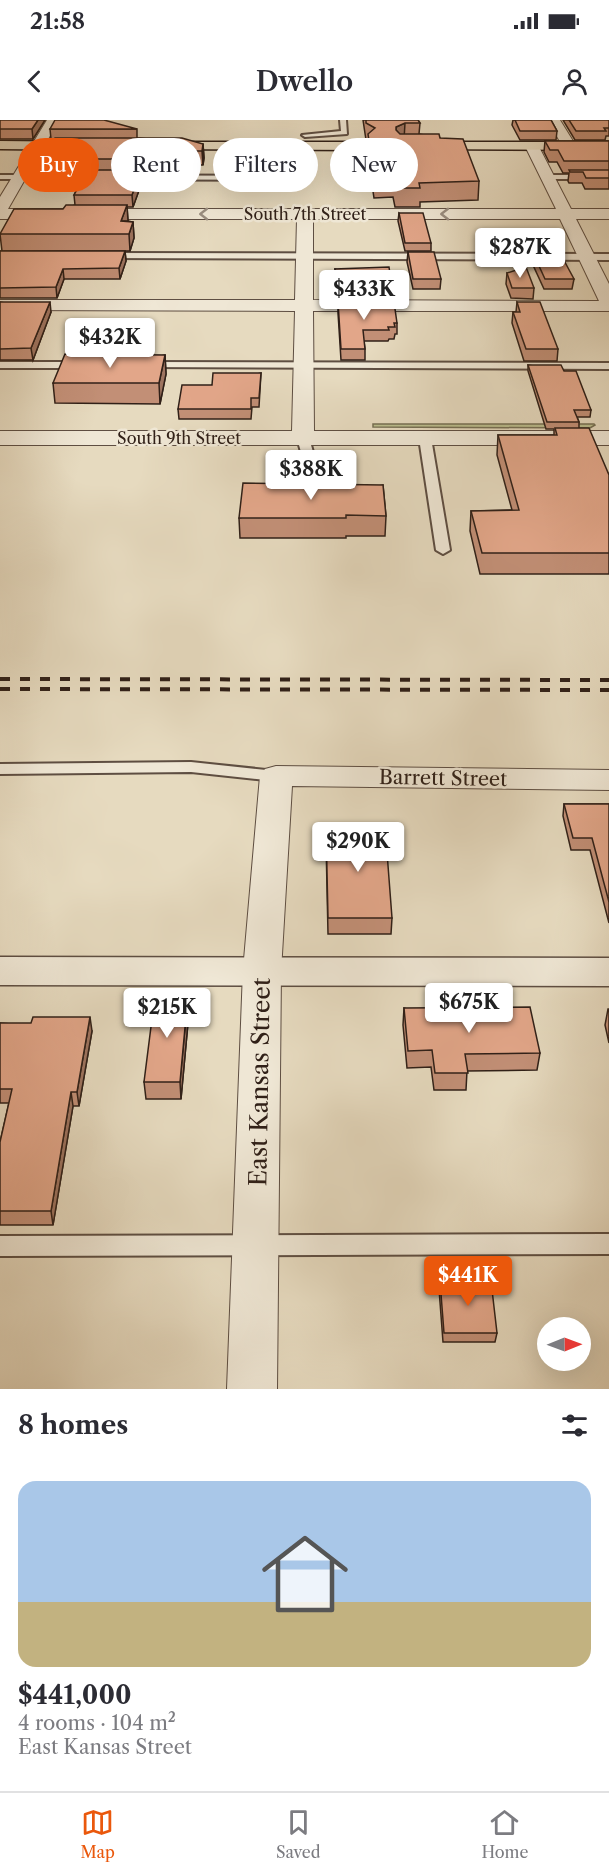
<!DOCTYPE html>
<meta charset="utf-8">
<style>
:root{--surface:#fff;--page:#f7f7f7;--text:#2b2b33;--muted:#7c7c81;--line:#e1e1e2;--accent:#ea580c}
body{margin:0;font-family:"Libre Caslon Text",serif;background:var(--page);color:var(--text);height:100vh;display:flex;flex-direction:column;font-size:22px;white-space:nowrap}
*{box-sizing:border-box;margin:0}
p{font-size:20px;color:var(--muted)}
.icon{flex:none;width:33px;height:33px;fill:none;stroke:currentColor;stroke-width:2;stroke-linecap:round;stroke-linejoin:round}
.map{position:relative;height:1269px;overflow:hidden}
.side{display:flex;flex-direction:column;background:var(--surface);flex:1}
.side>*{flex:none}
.guide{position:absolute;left:18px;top:18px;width:573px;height:54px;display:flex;gap:12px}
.needle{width:39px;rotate:89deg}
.buttons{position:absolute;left:537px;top:1197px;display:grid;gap:12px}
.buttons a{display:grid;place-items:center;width:54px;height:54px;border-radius:50%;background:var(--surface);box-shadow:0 6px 24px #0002;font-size:30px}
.price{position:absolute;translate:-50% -51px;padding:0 14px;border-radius:6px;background:#fff;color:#222;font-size:20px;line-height:39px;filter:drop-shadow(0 2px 3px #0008)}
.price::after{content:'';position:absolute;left:50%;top:36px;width:18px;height:14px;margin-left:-9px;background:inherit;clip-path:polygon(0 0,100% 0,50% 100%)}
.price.current{background:var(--accent);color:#fff}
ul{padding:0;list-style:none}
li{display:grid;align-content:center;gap:12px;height:318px;padding:0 18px}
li+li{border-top:2px solid var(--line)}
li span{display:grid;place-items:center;height:186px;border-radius:18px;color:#555}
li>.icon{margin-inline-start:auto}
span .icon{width:108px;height:108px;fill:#fffc;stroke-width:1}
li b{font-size:26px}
h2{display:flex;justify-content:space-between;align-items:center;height:72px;padding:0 18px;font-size:26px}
.chip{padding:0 21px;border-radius:27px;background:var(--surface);box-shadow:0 6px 24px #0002;font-size:21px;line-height:54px}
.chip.current{background:var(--accent);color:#fff}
.status{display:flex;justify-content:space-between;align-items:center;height:42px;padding:0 30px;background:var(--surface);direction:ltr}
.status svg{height:16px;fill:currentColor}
header{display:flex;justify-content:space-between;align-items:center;height:78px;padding:0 18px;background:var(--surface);font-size:27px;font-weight:600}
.menu{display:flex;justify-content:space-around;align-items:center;height:84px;border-top:2px solid var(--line);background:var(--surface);font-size:16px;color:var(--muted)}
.menu a{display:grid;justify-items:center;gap:3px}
.menu .current{color:var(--accent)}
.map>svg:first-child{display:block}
.green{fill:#bbbe8e;stroke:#766f53;stroke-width:1.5}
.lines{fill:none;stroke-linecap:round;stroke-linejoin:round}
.service-casing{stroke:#5e4e42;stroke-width:4}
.minor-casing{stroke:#5e4e42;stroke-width:2}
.tertiary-casing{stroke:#5e4e42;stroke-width:3}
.primary-casing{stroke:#302018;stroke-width:3}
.service{fill:#efe7d5;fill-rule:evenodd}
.minor{fill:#efe7d5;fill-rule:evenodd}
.tertiary{fill:#efe7d5;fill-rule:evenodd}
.primary{fill:#e6dabf;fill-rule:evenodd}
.rail{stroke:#302018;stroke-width:4;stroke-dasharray:10 10;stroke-linecap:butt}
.wall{fill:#c28f76;stroke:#302018;stroke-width:1.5}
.shaded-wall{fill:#9e7460;stroke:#302018;stroke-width:1.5}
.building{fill:#e2a689;stroke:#302018;stroke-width:1.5}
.oneway{stroke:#998d80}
.labels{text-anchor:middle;stroke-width:5;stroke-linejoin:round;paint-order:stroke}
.far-street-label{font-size:16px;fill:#302018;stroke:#efe7d5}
.street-label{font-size:20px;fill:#302018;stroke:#efe7d5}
.near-street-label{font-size:24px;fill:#302018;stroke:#efe7d5}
</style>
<div class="status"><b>21:58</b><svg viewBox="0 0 49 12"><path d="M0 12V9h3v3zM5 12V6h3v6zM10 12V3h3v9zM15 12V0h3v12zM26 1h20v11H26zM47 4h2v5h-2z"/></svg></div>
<header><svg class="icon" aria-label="back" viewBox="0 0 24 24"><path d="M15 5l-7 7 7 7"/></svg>Dwello<svg class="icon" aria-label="person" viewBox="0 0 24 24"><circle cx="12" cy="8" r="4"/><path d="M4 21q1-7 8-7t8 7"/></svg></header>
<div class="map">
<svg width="609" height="1269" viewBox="0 0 609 1269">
<rect width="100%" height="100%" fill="#e6dabf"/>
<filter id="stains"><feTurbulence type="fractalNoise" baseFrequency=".00333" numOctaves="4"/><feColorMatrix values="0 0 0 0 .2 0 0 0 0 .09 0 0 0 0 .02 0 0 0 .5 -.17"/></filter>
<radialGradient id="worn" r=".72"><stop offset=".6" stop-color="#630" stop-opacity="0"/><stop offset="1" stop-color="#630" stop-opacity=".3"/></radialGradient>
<path class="green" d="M373 304H594L595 305 590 308 373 307Z"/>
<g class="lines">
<defs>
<path id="service" d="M340 0H346L347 14 305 17 302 15 341 11Z
M0 55 305 56 309 58 305 60 0 59Z
M545 55H609V59H548L544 57Z
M103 133 609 134V140L100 138V134Z
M0 242H83L88 245 83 248H0Z
M145 242 609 243V249L141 247 140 245Z
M303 315 309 318 313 332 314 359 308 363 302 359 301 332 297 318Z
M425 315 431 318 450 430 443 434 436 430 419 318Z
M191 642 276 651 284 656 276 661 191 652 0 654V644Z
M609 1114V1134L0 1136V1116Z"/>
<path id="minor" d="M47 0H59L8 89H556L525 26 527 23H537L571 89H609V99H576L609 164V191H313L314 311H609V325H0V311H292L295 191 0 190V180H295L297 99H0V77ZM313 99H560L599 181 313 180Z
M548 0H560L576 26 574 29H564Z
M276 646 609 650V670L292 666 281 851 277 1269H227L243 851 260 656 265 649Z"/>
<path id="tertiary" d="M0 837 609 838V866L0 865Z"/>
<path id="primary" d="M0 21 94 22 101 26 94 30 0 29Z
M158 22H365L372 26 365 30 153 29 151 26 153 23Z
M421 22H609V30L416 29 414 26Z"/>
</defs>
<use href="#service" class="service-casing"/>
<use href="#minor" class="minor-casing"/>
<use href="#tertiary" class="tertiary-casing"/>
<use href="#primary" class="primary-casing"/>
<use href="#service" class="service"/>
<use href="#minor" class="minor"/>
<use href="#tertiary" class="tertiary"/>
<use href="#primary" class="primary"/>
<path class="rail" d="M0 559 609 560
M0 569 609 570"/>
</g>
<path class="wall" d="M0 0H45L33 19H0Z
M363 0H418L420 3 419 14 440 18 479 61 478 80 420 82V87H395L393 77 374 78 367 31V21L366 20Z
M513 0H551L557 11 556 20H520L512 5Z
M563 0H609V16H606L605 20H575Z
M50 9H137V18L203 24 204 38 203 45H150L147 53H144L145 62H142L133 87H127L128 101 133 102 134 118 130 131H2L0 114 75 85 74 75 86 53H44L43 39 54 19H51Z
M545 21H609V69H585L582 63H569L568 61 569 53H563L557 42H549L544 32Z
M399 93 431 123V131H405L398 101Z
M0 131H125L126 141 120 159H64L57 178H0Z
M408 132 441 159 440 169H413L407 142Z
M534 135 574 159 572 169H544L533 145Z
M335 149 392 167V178H336Z
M507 153 534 168 533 179 511 178 506 164Z
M0 182 51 192 33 240H0Z
M338 182 397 203V214H395L394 219H389L388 221H364L365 229V240H341L338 193Z
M517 182 558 229 557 241H524L512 203 513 192H516Z
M165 235 166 254 160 284 55 283 53 263Z
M528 245 564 251 591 290 590 297H577L579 302V308L609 355V454H480L470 411 471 391 512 390 497 335 498 315H554V309H546L528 251Z
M261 253 259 287H252L251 299H179L178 289 212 265Z
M383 365 386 396 385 416H346V418H240L239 398Z
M564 684H609V803L590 730H571L563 696Z
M326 722 392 798 391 814H328Z
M188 875 189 892 181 979H146L144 962Z
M404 888 540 933 537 950 467 951 466 970H434L431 947 407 948 403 905Z
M608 889H609V923L605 905Z
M0 903 92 911 79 986H73L53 1105H0V1022L9 983H0Z
M440 1161 497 1213 495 1222H443L439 1169Z"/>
<path class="shaded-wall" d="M38 0H45L33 19 32 9Z
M405 3 404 20 396 10V7Z
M203 24 204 38 203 45 202 31Z
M149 31 150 45 147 53V39Z
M141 50 142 62 133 87 132 75Z
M127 85 128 101H121Z
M133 102 134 118 130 131 129 114Z
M125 131 126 141 120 159 119 148Z
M63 149 64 159 57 178 56 167Z
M50 182 51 192 33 240 31 228Z
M165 235 166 254 160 284 159 263Z
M188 875 189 892 181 979 180 962Z
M90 897 92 911 79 986 77 972Z
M71 972 73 986 53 1105 51 1091Z"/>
<path class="building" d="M0 0H38L32 9H0Z
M55 0H104L137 9H50Z
M366 0H418L420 3H405L396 7V10L400 14H439L440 18 463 19 479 61 419 63 420 68H396L394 59H375L368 14 375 8 366 3Z
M515 0H551L557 11H520Z
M569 0H609V8H604L606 11H576Z
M55 18H182L203 24 202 31H149L147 39H43Z
M545 21H609V41H564L558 30H550Z
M88 50H144H141L132 75H74Z
M569 50H609V58H586L583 52H570Z
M66 85H127L121 101 133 102 129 114H0L14 89H63Z
M399 93H423L431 123H405Z
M0 131H125L119 148 63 149 56 167 0 168Z
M408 132H434L441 159H413Z
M534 135H561L574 159H545Z
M389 147 392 167H337L335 149Z
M526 147 534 168H512L507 153Z
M0 182H50L31 228 0 229Z
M338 182H394L397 203H394L395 207H388L389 210H363L365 229H341Z
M517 182H540L558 229H526L513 192H520Z
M65 234 165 235 159 263H53Z
M528 245H561L564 251H576L591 290H574L579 302H547Z
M213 253H261L259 278H251V289H178L182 265H212Z
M555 308H589L609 355V433H482L471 391 519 390 498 315H557Z
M243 363 383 365 386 396 346 395V398H239Z
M564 684H609V782L592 718H573Z
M326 706H385L392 798H328Z
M155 875H188L180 962H144Z
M530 887 540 933 465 934 468 953H435L432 930 408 931 404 888Z
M33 897H90L77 972H71L51 1091H0V1022L12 969H0V903H31Z
M440 1161H491L497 1213H444Z"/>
<defs><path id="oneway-chevron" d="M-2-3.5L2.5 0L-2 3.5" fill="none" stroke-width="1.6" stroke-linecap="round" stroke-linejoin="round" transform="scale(1.5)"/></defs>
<g class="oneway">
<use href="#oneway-chevron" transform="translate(204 94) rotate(-180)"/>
<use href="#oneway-chevron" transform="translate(445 94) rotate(180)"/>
</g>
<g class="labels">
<g class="far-street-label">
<text x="305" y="100">South 7th Street</text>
<text x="179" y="324">South 9th Street</text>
</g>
<g class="street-label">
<text transform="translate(443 658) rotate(1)" y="7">Barrett Street</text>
</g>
<g class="near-street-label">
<text transform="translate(260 962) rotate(-89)" y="8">East Kansas Street</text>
</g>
</g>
<rect width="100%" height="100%" filter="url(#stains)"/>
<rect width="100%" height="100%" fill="url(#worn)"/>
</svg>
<div class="buttons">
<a><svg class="needle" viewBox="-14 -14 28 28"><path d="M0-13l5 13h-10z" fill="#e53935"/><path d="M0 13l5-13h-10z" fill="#7c7c81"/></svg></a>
</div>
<b class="price" style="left:520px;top:159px">$287K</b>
<b class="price" style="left:364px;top:201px">$433K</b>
<b class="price" style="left:110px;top:249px">$432K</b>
<b class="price" style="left:311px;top:381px">$388K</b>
<b class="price" style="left:358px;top:753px">$290K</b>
<b class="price" style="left:469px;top:914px">$675K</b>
<b class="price" style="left:167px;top:919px">$215K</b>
<b class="price current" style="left:468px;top:1187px">$441K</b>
<div class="guide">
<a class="chip current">Buy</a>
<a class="chip">Rent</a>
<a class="chip">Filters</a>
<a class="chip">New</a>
</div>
</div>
<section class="side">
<h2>8 homes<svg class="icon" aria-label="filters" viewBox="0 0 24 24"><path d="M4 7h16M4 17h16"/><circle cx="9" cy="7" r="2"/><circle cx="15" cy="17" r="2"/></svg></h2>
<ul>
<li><span style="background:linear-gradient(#a9c7e8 65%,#c2b280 0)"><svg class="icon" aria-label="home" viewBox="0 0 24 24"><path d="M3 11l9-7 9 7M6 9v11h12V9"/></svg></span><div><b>$441,000</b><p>4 rooms · 104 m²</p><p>East Kansas Street</p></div></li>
</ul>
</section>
<nav class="menu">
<a class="current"><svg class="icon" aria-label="map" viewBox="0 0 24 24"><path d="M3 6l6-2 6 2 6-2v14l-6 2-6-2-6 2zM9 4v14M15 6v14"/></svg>Map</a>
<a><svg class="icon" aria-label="saved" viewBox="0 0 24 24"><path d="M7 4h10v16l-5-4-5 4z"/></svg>Saved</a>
<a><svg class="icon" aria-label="home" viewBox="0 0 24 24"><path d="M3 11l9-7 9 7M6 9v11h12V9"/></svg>Home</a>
</nav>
